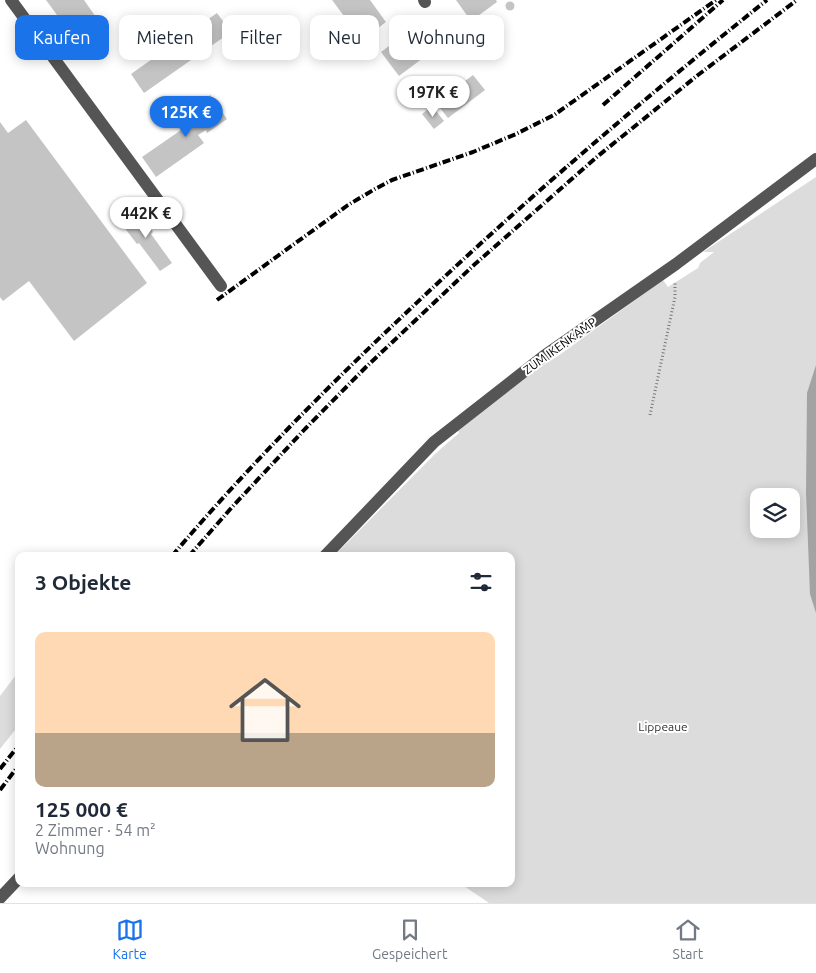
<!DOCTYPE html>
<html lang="de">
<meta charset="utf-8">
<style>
:root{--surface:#fff;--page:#f6f6f7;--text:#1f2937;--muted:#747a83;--line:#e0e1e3;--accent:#1a73e8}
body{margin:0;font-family:Ubuntu,sans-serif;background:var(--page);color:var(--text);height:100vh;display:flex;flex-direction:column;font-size:19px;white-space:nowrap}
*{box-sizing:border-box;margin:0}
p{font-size:16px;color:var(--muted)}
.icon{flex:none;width:28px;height:28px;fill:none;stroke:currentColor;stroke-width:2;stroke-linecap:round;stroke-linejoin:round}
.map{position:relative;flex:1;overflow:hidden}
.drawer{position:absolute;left:15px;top:552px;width:500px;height:335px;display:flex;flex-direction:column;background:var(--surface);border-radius:10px;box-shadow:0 2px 12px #0003}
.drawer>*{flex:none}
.hud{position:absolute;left:15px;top:15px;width:500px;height:45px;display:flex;gap:10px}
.tools{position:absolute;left:750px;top:488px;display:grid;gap:10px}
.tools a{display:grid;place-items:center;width:50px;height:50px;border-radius:10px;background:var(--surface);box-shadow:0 2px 12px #0003;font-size:25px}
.price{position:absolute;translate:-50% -42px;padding:0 11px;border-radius:18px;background:#fff;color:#222;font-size:16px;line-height:32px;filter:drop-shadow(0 1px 2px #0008)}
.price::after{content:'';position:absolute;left:50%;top:30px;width:15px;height:11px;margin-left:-8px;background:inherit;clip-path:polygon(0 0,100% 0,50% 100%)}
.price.current{background:var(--accent);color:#fff}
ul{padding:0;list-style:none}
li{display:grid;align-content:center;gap:10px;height:265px;padding:0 20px}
li span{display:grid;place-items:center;height:155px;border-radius:10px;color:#555}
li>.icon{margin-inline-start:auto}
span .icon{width:90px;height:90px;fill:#fffc;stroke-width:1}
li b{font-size:21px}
h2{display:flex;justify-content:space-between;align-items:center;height:60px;padding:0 20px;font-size:21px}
.chip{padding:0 18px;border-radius:10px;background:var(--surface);box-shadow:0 2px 12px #0003;font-size:18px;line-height:45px}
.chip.current{background:var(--accent);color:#fff}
.menu{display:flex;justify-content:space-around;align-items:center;height:70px;border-top:1px solid var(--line);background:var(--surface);font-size:14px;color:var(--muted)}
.menu a{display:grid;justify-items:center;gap:2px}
.menu .current{color:var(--accent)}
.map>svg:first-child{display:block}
.green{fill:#dcdcdc;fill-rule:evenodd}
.water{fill:#a3a3a3}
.building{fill:#c4c4c4}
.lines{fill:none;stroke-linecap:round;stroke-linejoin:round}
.path{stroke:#777;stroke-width:3;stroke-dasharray:1 2.5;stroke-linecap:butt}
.minor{stroke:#555;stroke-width:12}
.rail{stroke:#000;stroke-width:4;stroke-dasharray:8 2.5 1 2.5;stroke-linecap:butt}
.labels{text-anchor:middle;stroke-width:4;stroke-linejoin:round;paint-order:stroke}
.street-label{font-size:12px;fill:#000;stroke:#fff}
.park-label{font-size:12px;fill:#333;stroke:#fff}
</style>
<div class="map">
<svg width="816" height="903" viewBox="0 0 816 903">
<rect width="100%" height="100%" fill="#fff"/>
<path class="green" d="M816 177V903H489L461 884H511V556H334L435 454 459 433 453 422 558 356 663 280 668 287 698 268 700 263 714 252H703ZM759 496H791V529H759Z
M19 671V725L0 749V696Z"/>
<path class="water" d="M816 365V613L810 594 806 492 807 393Z"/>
<path class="building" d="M46 0H84L100 23 76 41Z
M332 0H370L386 22 362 40Z
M456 0H496L497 2 471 21Z
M505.5 6a4.5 4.5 0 1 1 9 0a4.5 4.5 0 1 1-9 0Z
M217 13 231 32 144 93 131 74Z
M429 16 447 40 399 76 381 52Z
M340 18 359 42 351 48 333 24Z
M473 75 485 90 448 118 436 103Z
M210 95 227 119 207 133 206 130 198 135 204 143 156 177 142 157 197 119 191 109Z
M432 106 444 121 434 129 422 114Z
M26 120 147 283 74 341 29 281 3 301 0 297V122L8 133Z
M137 210 153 232 151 234 172 263 160 271 139 243 137 244 120 222Z"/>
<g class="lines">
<path class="path" d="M650 415 675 297V282"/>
<path class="minor" d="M11 0 221 286
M424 0 425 2
M325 556 434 442 544 356 676 264 816 159
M0 898 19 878"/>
<path class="rail" d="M603 105 723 0
M217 300 348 205 375 189 392 180 473 152 516 134 554 115 716 0
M172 556C245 470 325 389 408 311 523 202 643 99 767 0
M189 556 233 506 305 429 366 367 475 264 598 156 698 75 797 0
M0 769 19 745
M0 790 19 765"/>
</g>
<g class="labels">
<g class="street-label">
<text transform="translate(560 346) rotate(-36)" y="4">ZUM IKENKAMP</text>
</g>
<g class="park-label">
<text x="663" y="731">Lippeaue</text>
</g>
</g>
</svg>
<div class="tools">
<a><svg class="icon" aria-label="layers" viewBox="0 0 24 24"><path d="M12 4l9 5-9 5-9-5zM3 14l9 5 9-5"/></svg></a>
</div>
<b class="price" style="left:433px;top:118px">197K €</b>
<b class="price current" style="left:186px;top:138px">125K €</b>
<b class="price" style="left:146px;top:239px">442K €</b>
<div class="hud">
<a class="chip current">Kaufen</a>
<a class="chip">Mieten</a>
<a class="chip">Filter</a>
<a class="chip">Neu</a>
<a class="chip">Wohnung</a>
</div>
<section class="drawer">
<h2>3 Objekte<svg class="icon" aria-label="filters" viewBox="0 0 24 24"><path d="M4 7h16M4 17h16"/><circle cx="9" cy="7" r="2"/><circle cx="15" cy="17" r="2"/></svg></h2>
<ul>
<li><span style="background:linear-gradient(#ffd9b3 65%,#b9a48a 0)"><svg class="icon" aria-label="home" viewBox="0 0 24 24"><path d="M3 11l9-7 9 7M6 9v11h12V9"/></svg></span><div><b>125 000 €</b><p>2 Zimmer · 54 m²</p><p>Wohnung</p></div></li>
</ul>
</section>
</div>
<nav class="menu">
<a class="current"><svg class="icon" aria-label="map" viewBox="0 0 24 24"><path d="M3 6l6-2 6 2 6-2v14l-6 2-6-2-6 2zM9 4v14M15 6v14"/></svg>Karte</a>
<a><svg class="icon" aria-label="saved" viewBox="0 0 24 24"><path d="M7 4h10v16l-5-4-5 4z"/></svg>Gespeichert</a>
<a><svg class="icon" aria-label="home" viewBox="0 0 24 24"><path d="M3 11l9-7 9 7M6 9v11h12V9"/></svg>Start</a>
</nav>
